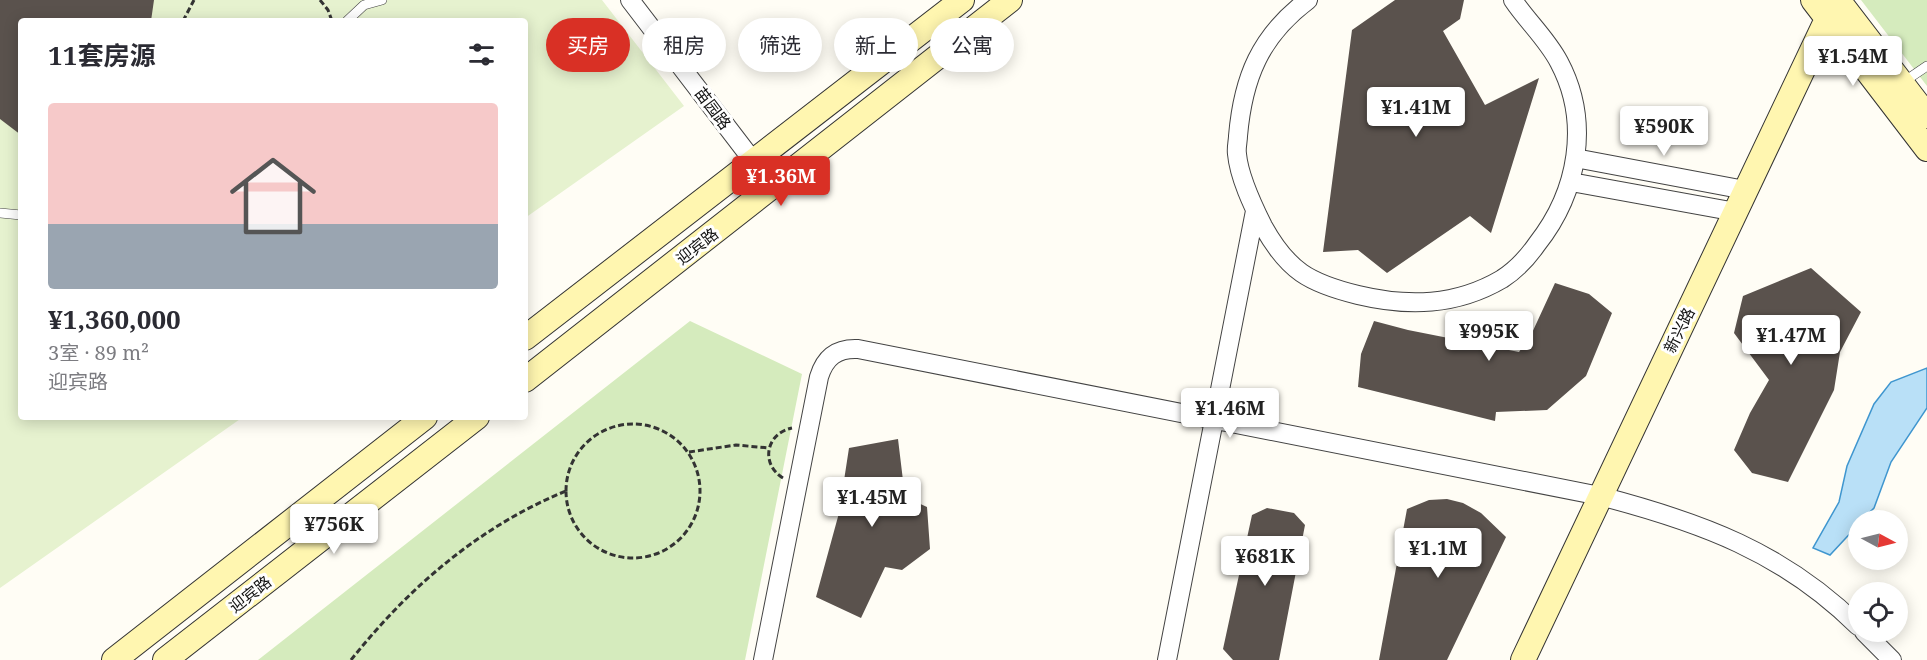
<!DOCTYPE html>
<html lang="zh">
<meta charset="utf-8">
<style>
:root{--surface:#fff;--page:#f2f2f3;--text:#2b2b33;--muted:#7c7c81;--accent:#d93025}
body{margin:0;font-family:"Noto Serif","Noto Sans SC",serif;background:var(--page);color:var(--text);height:100vh;display:flex;flex-direction:column;font-size:22px;white-space:nowrap}
*{box-sizing:border-box;margin:0}
p{font-size:20px;color:var(--muted)}
.icon{flex:none;width:33px;height:33px;fill:none;stroke:currentColor;stroke-width:2;stroke-linecap:round;stroke-linejoin:round}
.map{position:relative;flex:1;overflow:hidden}
.drawer{position:absolute;left:18px;top:18px;width:510px;height:402px;display:flex;flex-direction:column;background:var(--surface);border-radius:6px;box-shadow:0 3px 15px #0003}
.drawer>*{flex:none}
.guide{position:absolute;left:546px;top:18px;width:570px;height:54px;display:flex;gap:12px}
.needle{width:39px;rotate:97deg}
.tools{position:absolute;left:1848px;top:510px;display:grid;gap:12px}
.tools a{display:grid;place-items:center;width:60px;height:60px;border-radius:50%;background:var(--surface);box-shadow:0 3px 15px #0003;font-size:30px}
.price{position:absolute;translate:-50% -51px;padding:0 14px;border-radius:6px;background:#fff;color:#222;font-size:20px;line-height:39px;filter:drop-shadow(0 2px 3px #0008)}
.price::after{content:'';position:absolute;left:50%;top:36px;width:18px;height:14px;margin-left:-9px;background:inherit;clip-path:polygon(0 0,100% 0,50% 100%)}
.price.selected{background:var(--accent);color:#fff}
ul{padding:0;list-style:none}
li{display:grid;align-content:center;gap:12px;height:318px;padding:0 30px}
li span{display:grid;place-items:center;height:186px;border-radius:6px;color:#555}
li>.icon{margin-inline-start:auto}
span .icon{width:108px;height:108px;fill:#fffc;stroke-width:1}
li b{font-size:26px}
h2{display:flex;justify-content:space-between;align-items:center;height:72px;padding:0 30px;font-size:26px}
.tag{padding:0 21px;border-radius:27px;background:var(--surface);box-shadow:0 3px 15px #0003;font-size:21px;line-height:54px}
.tag.selected{background:var(--accent);color:#fff}
.map>svg:first-child{display:block}
.green{fill:#d5ebbd}
.pitch{fill:#e6f2cf}
.water{fill:#b9e0f7;stroke:#3f96cf;stroke-width:1.5}
.building{fill:#5a524d}
.lines{fill:none;stroke-linecap:round;stroke-linejoin:round}
.lane-casing{stroke:#444;stroke-width:10}
.street-casing{stroke:#444;stroke-width:20}
.secondary-casing{stroke:#333;stroke-width:26}
.path{stroke:#333;stroke-width:3;stroke-dasharray:6 3;stroke-linecap:butt}
.lane{stroke:#fff;stroke-width:9}
.street{stroke:#fff;stroke-width:18}
.secondary{stroke:#fff6b0;stroke-width:24}
.labels{text-anchor:middle;stroke-width:6;stroke-linejoin:round;paint-order:stroke}
.street-label{font-size:16px;fill:#111;stroke:#fff}
</style>
<div class="map">
<svg width="1927" height="660" viewBox="0 0 1927 660">
<rect width="100%" height="100%" fill="#fffdf5"/>
<path class="green" d="M1861 0H1927V86Z
M690 321 802 374 745 660H258Z"/>
<path class="pitch" d="M0 0H602L684 106 525 218V21H21V417H243L0 588Z"/>
<path class="water" d="M1927 368V408L1891 462 1874 508 1862 520H1858V525L1830 555 1813 548 1839 502 1847 466 1874 404 1891 382Z"/>
<path class="building" d="M0 0H154L151 21H21V135L0 119Z
M1395 0H1464L1460 19 1443 31 1485 105 1539 78 1491 233 1470 216 1387 273 1358 250 1323 252 1352 30Z
M1811 268 1861 312 1840 352 1834 390 1788 482 1752 473 1734 450 1750 413 1769 380 1734 333 1743 296Z
M1555 283 1589 294 1612 313 1586 376 1547 410 1496 412 1495 421 1358 387 1361 354 1374 321 1408 330 1519 352 1531 335Z
M898 439 905 497 927 507 930 549 902 570 885 567 861 618 816 597 839 513 849 448Z
M1447 499 1463 503 1481 513 1506 537 1447 660H1379L1407 509 1429 500Z
M1267 508 1294 513 1305 525 1279 660H1233L1223 649 1252 515Z"/>
<g class="lines">
<defs>
<path id="lane" d="M347 21 364 5 382 0
M1902 83 1927 66
M0 213 21 215"/>
<path id="street" d="M630 0 773 187
M1308 0C1260 36 1243 78 1238 136 1238 141 1236 148 1237 154 1239 177 1253 206 1263 226 1288 271 1309 283 1358 295 1408 307 1456 306 1502 279 1516 270 1528 257 1537 244 1578 192 1591 122 1559 62 1547 39 1527 21 1513 0
M1575 158 1745 190
M1571 182 1736 212
M1864 632 1892 660
M763 660 819 377C825 357 837 348 858 349L1600 496C1700 522 1783 552 1858 626
M1167 660 1255 211"/>
<path id="secondary" d="M1813 0 1927 149
M1838 0 1927 116
M525 338 962 0
M525 380 1010 0
M114 660 425 417
M165 660 477 417
M1523 660 1836 0"/>
</defs>
<use href="#lane" class="lane-casing"/>
<use href="#street" class="street-casing"/>
<use href="#secondary" class="secondary-casing"/>
<path class="path" d="M320 0 328 10 332 21
M183 21 194 0
M566 491a67 67 0 1 1 134 0a67 67 0 1 1-134 0Z
M689 452 736 445 769 448
M783 478C760 464 766 433 792 428
M351 660C409 587 480 526 566 491"/>
<use href="#lane" class="lane"/>
<use href="#street" class="street"/>
<use href="#secondary" class="secondary"/>
</g>
<g class="labels">
<g class="street-label">
<text transform="translate(713 108) rotate(53)" y="6">苗园路</text>
<text transform="translate(697 246) rotate(-38)" y="6">迎宾路</text>
<text transform="translate(1679 330) rotate(-64)" y="6">新兴路</text>
<text transform="translate(250 594) rotate(-38)" y="6">迎宾路</text>
</g>
</g>
</svg>
<div class="tools">
<a><svg class="needle" viewBox="-14 -14 28 28"><path d="M0-13l5 13h-10z" fill="#e53935"/><path d="M0 13l5-13h-10z" fill="#7c7c81"/></svg></a>
<a><svg class="icon" aria-label="locate" viewBox="0 0 24 24"><circle cx="12" cy="12" r="6"/><path d="M12 2v4M12 18v4M2 12h4M18 12h4"/></svg></a>
</div>
<b class="price" style="left:1853px;top:87px">¥1.54M</b>
<b class="price" style="left:1416px;top:138px">¥1.41M</b>
<b class="price" style="left:1664px;top:157px">¥590K</b>
<b class="price selected" style="left:781px;top:207px">¥1.36M</b>
<b class="price" style="left:1489px;top:362px">¥995K</b>
<b class="price" style="left:1791px;top:366px">¥1.47M</b>
<b class="price" style="left:1230px;top:439px">¥1.46M</b>
<b class="price" style="left:872px;top:528px">¥1.45M</b>
<b class="price" style="left:334px;top:555px">¥756K</b>
<b class="price" style="left:1438px;top:579px">¥1.1M</b>
<b class="price" style="left:1265px;top:587px">¥681K</b>
<div class="guide">
<a class="tag selected">买房</a>
<a class="tag">租房</a>
<a class="tag">筛选</a>
<a class="tag">新上</a>
<a class="tag">公寓</a>
</div>
<section class="drawer">
<h2>11套房源<svg class="icon" aria-label="filters" viewBox="0 0 24 24"><path d="M4 7h16M4 17h16"/><circle cx="9" cy="7" r="2"/><circle cx="15" cy="17" r="2"/></svg></h2>
<ul>
<li><span style="background:linear-gradient(#f6c9c9 65%,#9aa5b1 0)"><svg class="icon" aria-label="home" viewBox="0 0 24 24"><path d="M3 11l9-7 9 7M6 9v11h12V9"/></svg></span><div><b>¥1,360,000</b><p>3室 · 89 m²</p><p>迎宾路</p></div></li>
</ul>
</section>
</div>
